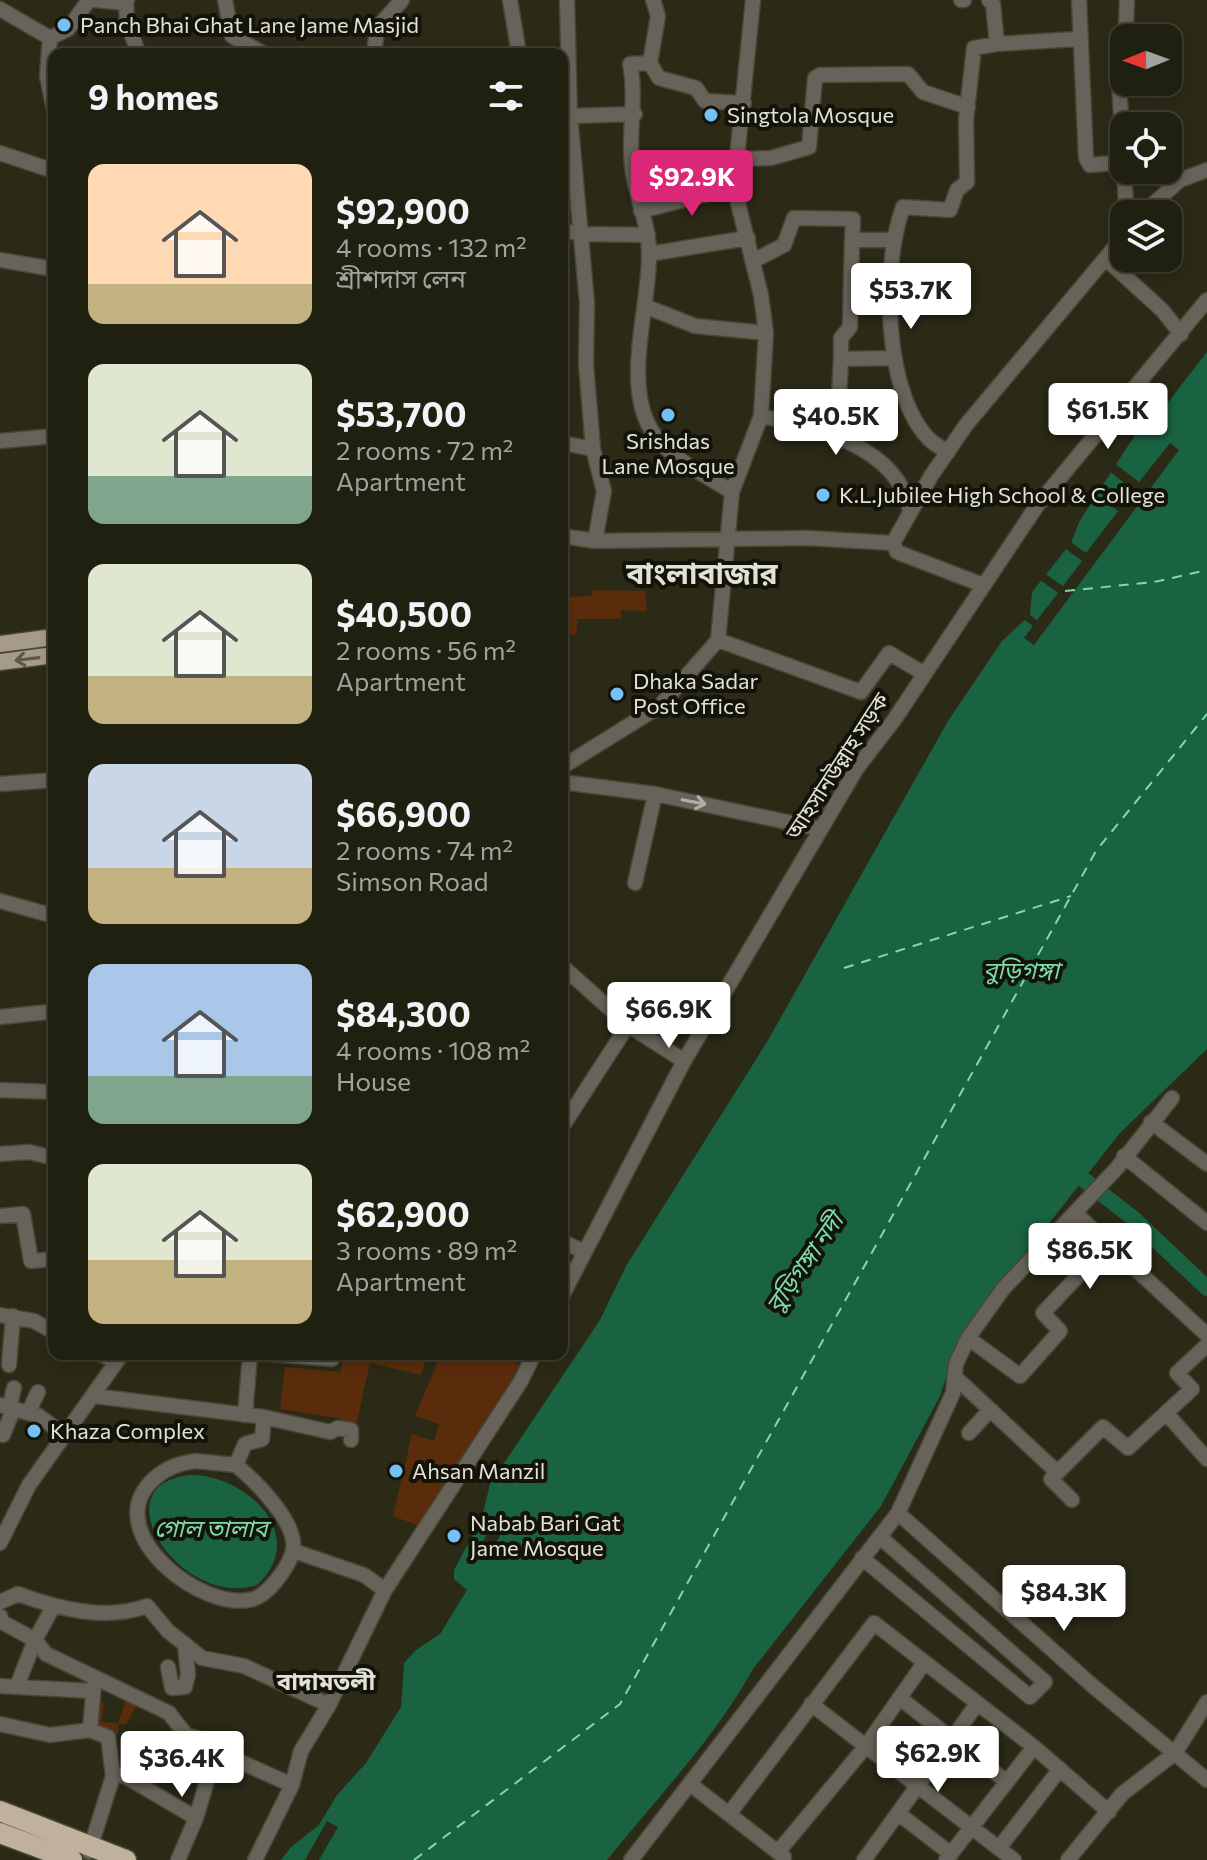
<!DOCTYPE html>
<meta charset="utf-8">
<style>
:root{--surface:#202011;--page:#2d2d1f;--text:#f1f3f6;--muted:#a2a39f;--line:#3d3e31;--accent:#db2777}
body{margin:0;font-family:Commissioner,"Noto Sans Bengali",sans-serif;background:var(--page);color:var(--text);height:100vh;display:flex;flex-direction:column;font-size:30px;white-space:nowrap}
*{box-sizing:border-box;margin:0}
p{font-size:26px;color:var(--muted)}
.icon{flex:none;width:44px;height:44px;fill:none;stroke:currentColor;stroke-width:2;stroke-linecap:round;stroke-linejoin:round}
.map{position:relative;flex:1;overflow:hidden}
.panel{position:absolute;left:48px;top:48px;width:520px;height:1312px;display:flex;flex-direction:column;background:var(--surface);border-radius:16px;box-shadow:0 4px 12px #0003,0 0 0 2px var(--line)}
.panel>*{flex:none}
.needle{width:52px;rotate:269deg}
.tools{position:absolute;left:1110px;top:24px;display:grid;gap:16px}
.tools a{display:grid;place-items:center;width:72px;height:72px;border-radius:16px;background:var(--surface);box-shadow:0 4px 12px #0003,0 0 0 2px var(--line);font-size:40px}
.price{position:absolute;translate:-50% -68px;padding:0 18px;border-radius:8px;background:#fff;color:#222;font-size:26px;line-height:52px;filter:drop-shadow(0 2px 4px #0008)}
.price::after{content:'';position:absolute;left:50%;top:48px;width:24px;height:18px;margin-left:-12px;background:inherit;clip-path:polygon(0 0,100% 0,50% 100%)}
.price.active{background:var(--accent);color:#fff}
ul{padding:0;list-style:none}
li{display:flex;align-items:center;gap:24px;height:200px;padding:0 40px}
li span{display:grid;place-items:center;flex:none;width:224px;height:160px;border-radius:16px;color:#555}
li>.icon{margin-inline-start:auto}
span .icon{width:96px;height:96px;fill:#fffc;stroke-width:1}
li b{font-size:34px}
h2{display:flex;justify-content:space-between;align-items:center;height:96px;padding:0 40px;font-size:34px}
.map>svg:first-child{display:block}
.green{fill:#5a2c0b}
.water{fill:#1a6342}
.pier{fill:#2b2a17}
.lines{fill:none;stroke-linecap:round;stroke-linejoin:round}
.river{stroke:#1a6342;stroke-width:16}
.ferry{stroke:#7adca9;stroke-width:2;stroke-dasharray:10 8;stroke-linecap:butt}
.minor-casing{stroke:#484735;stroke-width:17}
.major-casing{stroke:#484735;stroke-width:19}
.highway-casing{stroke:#484735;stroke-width:23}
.minor{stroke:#68635a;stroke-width:14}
.major{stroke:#a69b8a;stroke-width:16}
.highway{stroke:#bfb19c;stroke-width:20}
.oneway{stroke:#5c574a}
.oneway2{stroke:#b1afa4}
.poi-dot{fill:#73c1f6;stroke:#13130a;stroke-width:3}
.labels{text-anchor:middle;stroke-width:8;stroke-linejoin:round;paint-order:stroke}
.poi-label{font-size:22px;fill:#e1e1d5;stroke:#13130a;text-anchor:start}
.street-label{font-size:22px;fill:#e1e1d5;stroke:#13130a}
.water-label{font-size:24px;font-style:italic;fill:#7adca9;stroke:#13130a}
.neighbourhood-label{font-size:24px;font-weight:bold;fill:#e1e1d5;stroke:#13130a}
.district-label{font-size:30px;font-weight:bold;fill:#e1e1d5;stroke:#13130a}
</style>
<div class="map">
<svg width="1207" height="1860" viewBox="0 0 1207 1860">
<rect width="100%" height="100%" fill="#2b2a17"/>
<path class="green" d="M593 590 645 591 647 611 621 610V619H578L576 635 562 636V597L592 596Z
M345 1354H428L421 1375 370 1363 355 1430 343 1428V1419L280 1409 285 1367 340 1372Z
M441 1354H479L495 1361 499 1354 522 1366 424 1528 393 1516 412 1434 434 1441 439 1424 415 1416Z
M128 1695 139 1701 126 1724H118V1734L91 1729 94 1702 104 1703 101 1722 118 1723Z"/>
<path class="water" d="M1207 352V1049L1120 1133 999 1287 957 1348 939 1398 881 1506 753 1669C714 1739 657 1798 607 1860H281L291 1847 319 1825 337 1795 366 1763 401 1707 404 1663 416 1650 440 1634 467 1590 454 1579V1570L482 1518 490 1484 600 1320 626 1266 767 1042 948 721 1002 641 1030 615 1032 592 1071 543 1079 522 1144 421 1169 401Z
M190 1475C245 1474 311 1535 257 1585 182 1610 97 1485 190 1475Z"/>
<path class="pier" d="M1170 443 1179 450 1034 645 1024 638 1033 626 1022 618 1026 612 1037 620 1058 593 1039 579 1044 573 1063 586 1082 561 1063 547 1068 540 1086 553 1118 511 1102 498 1104 494 1121 507 1133 490 1108 470 1113 462 1139 482Z
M498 1514 508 1519 494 1548 483 1542 489 1529 476 1522 479 1516 494 1523Z
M327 1821 338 1827 319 1860H305Z"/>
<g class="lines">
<path class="river" d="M1066 1166 1133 1218 1207 1288"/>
<path class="ferry" d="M1065 591 1154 582 1207 570
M844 968 1071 896
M414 1860 620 1704 1096 851 1207 714"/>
<defs>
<path id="minor" d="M95 0 126 3 127 0
M225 0 232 36 264 54
M510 0 519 54
M567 0 570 116 587 303 586 364 593 449 604 491 595 541
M961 0H964
M1079 0 1086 158 1090 165 1124 162 1118 68 1126 25 1127 0
M126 3 127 23 139 54
M0 9 50 38
M997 44 1078 39
M374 54 377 28 402 0
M650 63 630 64C637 99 628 132 632 166 635 197 650 225 649 256 649 306 625 377 648 424 664 457 703 473 732 492
M650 63 659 78 696 88 705 101 744 103
M650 63 658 16 653 0
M54 110 47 76 50 38 68 29 89 0
M570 116 635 114
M0 153 54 171
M737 159 771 158 809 147 815 78 820 75 908 74 923 92 968 107
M1124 170 1126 205 1134 214
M641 211 734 187
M1142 214 1180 180 1207 170
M562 230 581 234 648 235
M649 254 748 238
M1106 259 1162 310 1181 334
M0 260 54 269
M753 261 784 245 794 218 853 219 852 240H892
M647 307 695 326 766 333
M841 359V338L850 327 852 240
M761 416C815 427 898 446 910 511
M837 436 841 359 895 358
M0 441 54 436
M562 443 593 449
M948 452C942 448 933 444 928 438 883 390 882 265 903 207L950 210 957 190 967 182 966 119 974 48 997 44 993 4 989 0
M562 536 595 541 807 538 893 543
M893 543 931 476 966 425 1124 236
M893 543 897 552 983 585
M718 640 861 692 889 653 923 673
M562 767 660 706 718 640 732 492 761 416 766 333 761 295 734 187 753 0
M562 782 655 794 820 829
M0 784 54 780
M635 883 655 794
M0 901 54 916
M562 966 628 1025 684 1061
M0 1017 48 1012
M0 1090 54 1092
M1151 1122 1207 1164
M562 1127 628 1025
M0 1154 29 1152 54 1158
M1124 1156 1207 1223
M1075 1213 1207 1335
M0 1216 23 1214 31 1261 54 1259
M562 1241 584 1252
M562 1296 684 1061 857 768 894 720 1036 507 1207 300
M0 1315 34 1321 54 1332
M968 1338 1020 1376 1060 1331 1043 1313 1109 1243
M100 1354 115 1361
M271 1354 332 1359 333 1354
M9 1365 13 1316
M955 1377 1057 1472
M94 1396 264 1417 330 1432 338 1428 351 1430V1440
M0 1405 39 1416 64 1435
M9 1409 14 1388
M29 1411 38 1392
M1166 1413 1207 1459
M245 1415 250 1354
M969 1433 990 1410
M0 1434 3 1435 13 1410
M196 1461 236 1465C255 1481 302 1526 292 1554 287 1569 268 1595 253 1599 203 1613 105 1536 148 1485 161 1470 176 1463 196 1461Z
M236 1465 245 1444 262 1439 264 1417
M1072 1500 1051 1479 1103 1427 1128 1448 1192 1389 1177 1373 1207 1345
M898 1513 1094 1687 1207 1780
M0 1543 29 1485 122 1354
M294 1551 364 1575 385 1590
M862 1558 1030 1697 1045 1682 880 1537
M0 1602 18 1594C59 1609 105 1621 147 1606L168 1631 202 1658 244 1666 329 1705
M0 1616 2 1622 35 1640 46 1654 169 1713 186 1735 203 1740 216 1751 292 1785
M168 1667 172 1688 185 1687 188 1675 185 1644
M0 1686 93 1691
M17 1686 35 1640 53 1607
M901 1699 1007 1782
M811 1704 1014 1860
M0 1724 50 1735 90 1730 108 1737 113 1776
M90 1730 94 1683
M113 1776 123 1775 196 1818
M690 1784 784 1857
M729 1814 874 1623 1034 1747 1109 1812
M899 1814 951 1854
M999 1848 1060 1769
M89 1852 113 1776
M778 1852 866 1746 924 1663
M178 1860 196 1818 216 1751
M255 1860 292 1785 301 1751 329 1705 385 1590 521 1381 534 1354
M631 1860 898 1513 953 1393 956 1364 968 1338 1003 1289 1117 1168 1172 1098
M864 1860 977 1704
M946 1860 1034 1747
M1068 1860 1122 1794 1175 1753 1207 1702"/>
<path id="major" d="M0 644 54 637
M0 662 54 655"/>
<path id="highway" d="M0 1811 126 1860
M0 1833 72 1860"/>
</defs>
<use href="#minor" class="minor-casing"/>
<use href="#major" class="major-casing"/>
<use href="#highway" class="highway-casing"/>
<use href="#minor" class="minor"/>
<use href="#major" class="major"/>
<use href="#highway" class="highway"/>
</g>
<defs><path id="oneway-shaft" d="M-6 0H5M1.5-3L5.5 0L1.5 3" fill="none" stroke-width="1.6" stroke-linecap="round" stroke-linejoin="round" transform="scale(2)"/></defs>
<use class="oneway" href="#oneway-shaft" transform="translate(27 659) rotate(173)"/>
<use class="oneway2" href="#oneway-shaft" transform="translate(694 802) rotate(11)"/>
<g class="poi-dot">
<circle cx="64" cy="25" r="8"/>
<circle cx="711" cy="115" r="8"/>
<circle cx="668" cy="415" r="8"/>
<circle cx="823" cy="495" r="8"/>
<circle cx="617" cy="694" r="8"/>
<circle cx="34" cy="1431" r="8"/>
<circle cx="396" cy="1471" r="8"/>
<circle cx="454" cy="1536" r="8"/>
</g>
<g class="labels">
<g class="poi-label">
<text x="80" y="33">Panch Bhai Ghat Lane Jame Masjid</text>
<text x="727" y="123">Singtola Mosque</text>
<text x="668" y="449" text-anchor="middle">Srishdas<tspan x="668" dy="25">Lane Mosque</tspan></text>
<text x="839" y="503">K.L.Jubilee High School &amp; College</text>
<text x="633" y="689">Dhaka Sadar<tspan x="633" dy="25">Post Office</tspan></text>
<text x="50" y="1439">Khaza Complex</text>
<text x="412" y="1479">Ahsan Manzil</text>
<text x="470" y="1531">Nabab Bari Gat<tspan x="470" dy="25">Jame Mosque</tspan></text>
</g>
<g class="street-label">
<text transform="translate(837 766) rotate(-57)" y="8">আহসানউল্লাহ সড়ক</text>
</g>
<g class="water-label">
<text x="1021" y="979">বুড়িগঙ্গা</text>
<text transform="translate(805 1263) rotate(-55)" y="8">বুড়িগঙ্গা নদী</text>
<text x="211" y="1537">গোল তালাব</text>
</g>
<g class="neighbourhood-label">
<text x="326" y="1690">বাদামতলী</text>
</g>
<g class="district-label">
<text x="702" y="584">বাংলাবাজার</text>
</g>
</g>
</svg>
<div class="tools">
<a><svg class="needle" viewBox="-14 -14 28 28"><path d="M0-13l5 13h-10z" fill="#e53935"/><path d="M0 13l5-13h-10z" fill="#a2a39f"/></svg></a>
<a><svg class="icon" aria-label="locate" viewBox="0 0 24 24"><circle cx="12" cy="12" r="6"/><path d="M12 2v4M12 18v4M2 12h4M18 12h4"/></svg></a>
<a><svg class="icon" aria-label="layers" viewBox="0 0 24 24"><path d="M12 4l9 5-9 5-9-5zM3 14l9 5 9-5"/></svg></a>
</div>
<b class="price active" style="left:692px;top:218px">$92.9K</b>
<b class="price" style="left:911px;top:331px">$53.7K</b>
<b class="price" style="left:1108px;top:451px">$61.5K</b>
<b class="price" style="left:836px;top:457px">$40.5K</b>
<b class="price" style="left:669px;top:1050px">$66.9K</b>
<b class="price" style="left:1090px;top:1291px">$86.5K</b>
<b class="price" style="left:1064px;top:1633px">$84.3K</b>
<b class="price" style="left:938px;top:1794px">$62.9K</b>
<b class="price" style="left:182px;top:1799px">$36.4K</b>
<section class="panel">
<h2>9 homes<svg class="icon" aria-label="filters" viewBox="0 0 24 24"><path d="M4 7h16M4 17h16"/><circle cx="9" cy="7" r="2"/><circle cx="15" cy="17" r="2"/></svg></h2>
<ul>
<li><span style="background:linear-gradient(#ffd9b3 75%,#c2b280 0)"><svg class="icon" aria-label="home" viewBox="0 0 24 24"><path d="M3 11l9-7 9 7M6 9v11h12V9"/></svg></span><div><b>$92,900</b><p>4 rooms · 132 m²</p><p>শ্রীশদাস লেন</p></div></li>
<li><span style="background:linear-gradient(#dfe7d0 70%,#7fa58c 0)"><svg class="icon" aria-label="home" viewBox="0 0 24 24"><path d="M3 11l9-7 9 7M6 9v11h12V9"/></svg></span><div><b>$53,700</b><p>2 rooms · 72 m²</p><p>Apartment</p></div></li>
<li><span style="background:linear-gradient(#dfe7d0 70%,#c2b280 0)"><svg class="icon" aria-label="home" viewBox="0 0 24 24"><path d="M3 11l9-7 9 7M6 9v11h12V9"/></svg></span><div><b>$40,500</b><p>2 rooms · 56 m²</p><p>Apartment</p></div></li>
<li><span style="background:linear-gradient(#c9d6e8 65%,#c2b280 0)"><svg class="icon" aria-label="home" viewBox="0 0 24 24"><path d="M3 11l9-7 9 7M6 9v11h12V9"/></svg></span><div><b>$66,900</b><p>2 rooms · 74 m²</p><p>Simson Road</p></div></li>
<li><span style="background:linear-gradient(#a9c7e8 70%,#7fa58c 0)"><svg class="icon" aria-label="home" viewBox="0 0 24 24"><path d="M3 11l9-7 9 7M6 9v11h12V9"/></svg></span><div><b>$84,300</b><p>4 rooms · 108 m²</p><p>House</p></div></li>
<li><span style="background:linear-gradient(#dfe7d0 60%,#c2b280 0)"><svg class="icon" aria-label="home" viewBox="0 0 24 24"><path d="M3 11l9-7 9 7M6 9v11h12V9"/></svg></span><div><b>$62,900</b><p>3 rooms · 89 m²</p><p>Apartment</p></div></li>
</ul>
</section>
</div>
